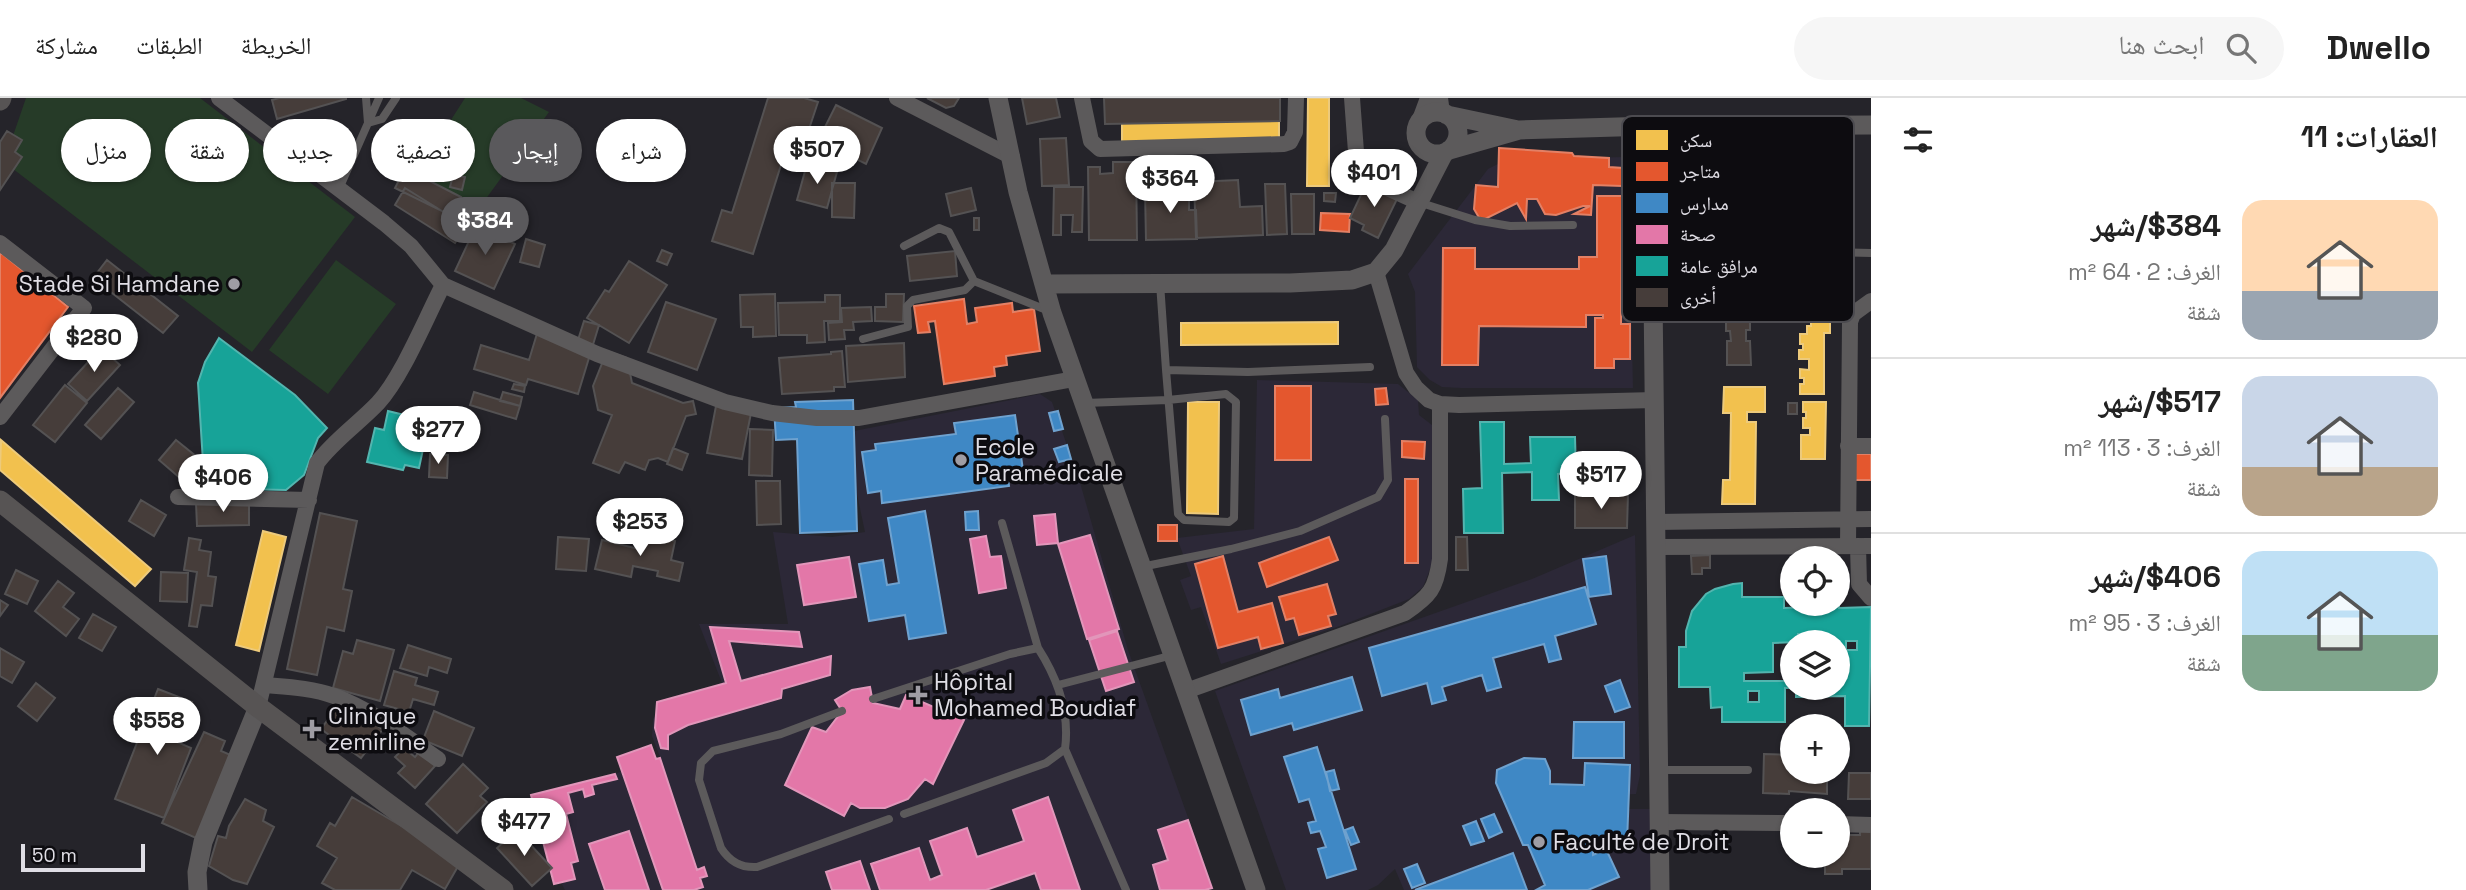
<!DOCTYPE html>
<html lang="ar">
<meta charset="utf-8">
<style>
:root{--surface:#fff;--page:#f6f6f6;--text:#222;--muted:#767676;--line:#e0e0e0;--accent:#5a595c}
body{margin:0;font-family:"Space Grotesk","Noto Naskh Arabic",sans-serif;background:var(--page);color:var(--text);direction:rtl;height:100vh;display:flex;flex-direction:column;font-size:26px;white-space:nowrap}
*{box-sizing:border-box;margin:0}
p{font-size:23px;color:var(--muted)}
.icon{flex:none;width:38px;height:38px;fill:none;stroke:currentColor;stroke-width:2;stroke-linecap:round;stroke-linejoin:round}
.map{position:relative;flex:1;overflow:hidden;direction:ltr}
.details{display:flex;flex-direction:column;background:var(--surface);width:595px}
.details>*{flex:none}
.banner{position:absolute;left:21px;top:21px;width:665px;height:63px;direction:rtl;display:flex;gap:14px}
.fabs{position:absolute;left:1780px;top:448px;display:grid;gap:14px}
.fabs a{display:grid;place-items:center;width:70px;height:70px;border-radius:50%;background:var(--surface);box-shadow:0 2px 5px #0004;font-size:35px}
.scale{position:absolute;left:21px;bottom:18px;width:124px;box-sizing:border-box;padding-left:7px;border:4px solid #e0dee5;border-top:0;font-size:19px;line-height:24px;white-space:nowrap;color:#e0dee5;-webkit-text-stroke:5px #0d0c10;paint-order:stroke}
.price{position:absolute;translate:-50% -60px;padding:0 16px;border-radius:24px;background:#fff;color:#222;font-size:23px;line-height:46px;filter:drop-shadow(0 2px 4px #0008)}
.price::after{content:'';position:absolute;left:50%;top:42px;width:21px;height:16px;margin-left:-10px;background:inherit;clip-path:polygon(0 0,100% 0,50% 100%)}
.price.on{background:var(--accent);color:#fff}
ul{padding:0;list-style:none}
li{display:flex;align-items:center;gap:21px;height:175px;padding:0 28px}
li+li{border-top:2px solid var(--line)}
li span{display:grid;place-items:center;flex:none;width:196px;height:140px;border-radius:21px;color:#555}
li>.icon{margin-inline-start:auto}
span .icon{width:84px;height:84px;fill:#fffc;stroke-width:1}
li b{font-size:30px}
h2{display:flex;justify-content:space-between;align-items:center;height:84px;padding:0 28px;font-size:30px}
.chip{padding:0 24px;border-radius:32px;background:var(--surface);box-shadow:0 2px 5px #0004;font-size:24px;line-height:63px}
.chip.on{background:var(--accent);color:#fff}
header{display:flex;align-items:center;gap:42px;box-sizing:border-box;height:98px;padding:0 35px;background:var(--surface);border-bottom:2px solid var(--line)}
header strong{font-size:33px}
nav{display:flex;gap:38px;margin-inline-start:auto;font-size:24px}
.search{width:490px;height:63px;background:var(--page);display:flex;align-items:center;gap:18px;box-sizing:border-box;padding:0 24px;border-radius:38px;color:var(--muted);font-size:26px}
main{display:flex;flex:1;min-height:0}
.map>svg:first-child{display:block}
.built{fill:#2c2837}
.green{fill:#263b28}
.homes{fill:#f2c14e;stroke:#edca7b;stroke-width:2}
.shops{fill:#e4572e;stroke:#e38065;stroke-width:2}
.schools{fill:#3f88c5;stroke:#6fa2cf;stroke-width:2}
.health{fill:#e377a8;stroke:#e296ba;stroke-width:2}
.public{fill:#17a398;stroke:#53b5af;stroke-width:2;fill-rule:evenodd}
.building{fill:#463d3a;stroke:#545253;stroke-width:2}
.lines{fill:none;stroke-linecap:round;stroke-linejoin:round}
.service{stroke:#5c5a5b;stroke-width:8}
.minor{stroke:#5c5a5b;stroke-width:16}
.tertiary{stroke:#5c5a5b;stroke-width:19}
.secondary{stroke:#575454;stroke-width:21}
.poi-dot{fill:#9f9da4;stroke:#0d0c10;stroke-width:2.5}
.labels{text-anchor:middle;stroke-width:7;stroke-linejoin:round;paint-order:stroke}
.poi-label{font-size:23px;fill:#e0dee5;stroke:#0d0c10;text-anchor:start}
.key{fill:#0d0c10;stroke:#4c4b50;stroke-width:2}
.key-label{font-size:19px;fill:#e0dee5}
</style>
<header>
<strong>Dwello</strong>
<div class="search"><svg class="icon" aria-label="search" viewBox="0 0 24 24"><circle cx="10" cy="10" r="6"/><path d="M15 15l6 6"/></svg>ابحث هنا</div>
<nav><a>الخريطة</a><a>الطبقات</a><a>مشاركة</a></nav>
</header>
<main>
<section class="details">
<h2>العقارات: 11<svg class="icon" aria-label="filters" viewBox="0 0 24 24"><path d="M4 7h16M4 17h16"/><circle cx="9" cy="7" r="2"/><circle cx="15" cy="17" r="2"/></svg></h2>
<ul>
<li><span style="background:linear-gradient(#ffd9b3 65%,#9aa5b1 0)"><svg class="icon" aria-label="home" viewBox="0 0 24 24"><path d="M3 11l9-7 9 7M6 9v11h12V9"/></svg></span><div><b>$384/شهر</b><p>الغرف: 2 · 64 m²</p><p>شقة</p></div></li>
<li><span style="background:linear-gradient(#c9d6e8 65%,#b9a48a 0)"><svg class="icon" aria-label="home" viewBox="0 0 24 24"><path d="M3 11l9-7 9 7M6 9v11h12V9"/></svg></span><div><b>$517/شهر</b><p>الغرف: 3 · 113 m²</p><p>شقة</p></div></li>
<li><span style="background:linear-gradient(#bfe0f5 60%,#7fa58c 0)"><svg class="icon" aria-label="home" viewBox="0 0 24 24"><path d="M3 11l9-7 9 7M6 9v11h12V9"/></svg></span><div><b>$406/شهر</b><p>الغرف: 3 · 95 m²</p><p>شقة</p></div></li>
</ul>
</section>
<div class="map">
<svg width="1871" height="792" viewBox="0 0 1871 792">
<rect width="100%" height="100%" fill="#25242a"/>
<path class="built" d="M1628 59 1633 290H1461L1442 289 1430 282 1417 269 1415 194 1408 176 1488 71 1508 61Z
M1257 282 1398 286 1418 302 1419 317 1432 327V466L1423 489 1409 501 1340 528 1221 566 1201 509 1191 512 1180 482 1191 478 1177 440 1254 431Z
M1040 296 1052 304 1081 388 1128 552 1214 792H565L521 711 660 659 652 638 653 621 664 608 722 585 699 526H788L773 434 832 439 865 434 844 335Z
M1635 437 1640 677 1636 696 1566 699 1606 711H1653V792H1404L1395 771 1378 787 1368 792H1286L1215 593 1532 481Z"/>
<path class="green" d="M26 0H200L355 119 252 254 4 64Z
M465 0H521L549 14 477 113 417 75Z
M336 162 396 206 328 296 269 252Z"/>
<path class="homes" d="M1308 0H1329V88H1307Z
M1279 21V43L1122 44V22Z
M1815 201 1830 202V235H1824V296H1800V286H1804V280H1800V271L1809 272V261H1799V252H1803V246H1800V236H1807V228H1811V220H1807V213H1815Z
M1338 224V246L1181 247V225Z
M1724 289H1765V314H1747V324H1756L1755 406H1722L1723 382H1730L1731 315H1723Z
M1188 304H1219L1218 416 1187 415Z
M1803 304H1826L1825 361H1801V337H1810V330H1803V320H1806V314H1803Z
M1 342 151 471 135 488 0 372Z
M263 433 286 439 259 553 236 547Z"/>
<path class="shops" d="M1499 50 1572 55 1574 58 1609 60V69L1623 70 1622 88 1593 87 1591 117 1574 116 1590 108H1583L1556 117 1545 116 1537 101H1527L1526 121 1517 105 1481 123 1474 111 1476 87 1498 89Z
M1597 98H1622L1621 226H1630V261H1614V270H1595V220H1603V217H1586V229L1479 228 1478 267H1442L1443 150H1475V171H1579V159H1597Z
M1321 115 1350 116 1349 134 1320 132Z
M0 154 68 209 0 300Z
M964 201 967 226 977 224 975 210 1012 205 1013 214 1034 211 1040 253 1006 258 1007 267 994 269 995 278 944 286 935 223 928 224 930 234 918 235 914 208Z
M1275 288H1311V362H1275Z
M1386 290 1388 306 1376 307 1375 291Z
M1402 343 1425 344 1424 361 1402 359Z
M1854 356H1871V382H1854Z
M1405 381H1418V465H1405Z
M1158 427H1177V443H1158Z
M1329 439 1338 462 1267 489 1259 465Z
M1223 458 1238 514 1272 505 1283 545 1261 551 1258 539 1218 550 1195 466Z
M1327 486 1336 516 1328 518 1331 528 1299 537 1294 520 1286 522 1279 499Z"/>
<path class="schools" d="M853 302 857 433 800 435 797 341 776 342 774 310 796 309 795 304Z
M1058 313 1063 331 1054 333 1049 315Z
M1015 317 1023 372 1007 374 1009 388 882 405 881 393 868 395 862 354 876 352 875 346 956 336 954 325Z
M1067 347 1071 361 1059 364 1054 351Z
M925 413 946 535 909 541 905 517 869 523 859 466 883 462 887 487 899 485 888 420Z
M978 413 979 432H966L965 414Z
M1606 458 1611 496 1589 499 1583 461Z
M1585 489 1596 526 1555 538 1561 561 1549 564 1544 546 1493 560 1501 589 1487 593 1482 577 1442 589 1446 602 1432 606 1427 585 1382 598 1369 550Z
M1352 579 1362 612 1294 632 1292 625 1251 637 1241 602 1278 591 1280 600Z
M1620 582 1630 609 1615 614 1605 588Z
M1574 624H1624V660H1573Z
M1317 649 1356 771 1327 780 1318 751 1326 749 1320 733 1311 735 1308 725 1316 723 1309 701 1299 704 1284 659Z
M1524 660 1545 661 1550 673V686L1584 687 1585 665 1630 667 1627 744 1593 743V757L1606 751 1619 779 1588 792H1536L1545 787 1528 747H1523L1496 685 1497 672Z
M1334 672 1339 691 1330 693 1326 674Z
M1494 716 1502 734 1489 740 1481 721Z
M1476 723 1484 743 1471 747 1463 728Z
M1353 729 1359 744 1351 747 1345 732Z
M1513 755 1527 792H1415Z
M1417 766 1425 785 1412 790 1404 771Z"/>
<path class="health" d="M1055 416 1058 445 1037 447 1034 418Z
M1090 437 1119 531 1087 541 1058 446Z
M986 438 990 459 1001 458 1006 490 979 495 970 441Z
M849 459 856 499 804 507 797 467Z
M710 529 799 534 802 549 729 543 741 583 831 558 830 577 782 591 781 600 688 627 668 637V651L661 650 655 630 657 604 726 585Z
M1117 533 1134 584 1106 593 1089 542Z
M870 589 873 605 900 611 906 597 964 622 933 686 925 681 908 701 885 710H860L851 705 844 718 785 687 812 629 826 634 842 613 835 602 852 592Z
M651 647 656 661 660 660 697 772 704 769 707 778 700 780 703 789 694 792H663L617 659Z
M615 676 617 681 592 687 594 696 585 699 583 691 568 695 573 714 566 716 578 763 571 765 575 781 554 786 531 697Z
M1048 699 1080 792H1041L1035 775 986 792H880L871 766 919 750 930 782 942 777 930 743 967 730 977 759 1024 743 1013 712Z
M1188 722 1212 790 1205 792H1160L1153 767 1168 762 1158 732Z
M629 733 649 792H605L589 746Z
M860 763 870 792H832L826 774Z"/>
<path class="public" d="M219 240 295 297 327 330 318 340 304 377 286 392 209 390 203 364 198 285 205 264Z
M388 313 429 323 419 370 405 367 403 372 367 364 375 330 384 332Z
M1480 324H1504V366L1531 365 1530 339H1575L1576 375 1558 376 1559 402H1532V374L1502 375 1503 435H1464L1463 391 1482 390Z
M1742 485V499H1784V510L1814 509V506H1838L1839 497V510L1871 509 1869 628H1845V598L1796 599V590H1785V624H1722V609L1711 610 1710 589H1679V549H1686V533L1692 513 1706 496 1715 491 1733 486ZM1798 536H1807L1808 544H1838V590H1792V583H1744V575L1773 574V545L1798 544ZM1846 543H1857V552H1846ZM1748 593H1759V604H1748Z"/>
<path class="building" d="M279 0H346V1L277 21 272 2Z
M768 0H804L818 4 807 37 792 32 753 156 712 143 722 112 732 115Z
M927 0H959L954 8 946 10Z
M1022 0H1056L1060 19 1027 26Z
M1104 0H1280V23L1105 26Z
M836 7 882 30 866 66 830 48 832 37 823 33Z
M7 33 22 42 15 54 22 59 0 92V44Z
M1066 40 1069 87 1042 88 1040 41Z
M411 59 426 67 420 78 461 99 452 118 395 90Z
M1113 64H1136L1137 142H1089L1088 69H1100V76L1113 75Z
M807 66 837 74 827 110 797 102Z
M453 77 465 79 462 92 450 89Z
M1238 82 1240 109 1262 108 1263 137 1196 140 1194 84Z
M1367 84 1398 99 1378 140 1362 132 1364 127 1350 120Z
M832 85H855L854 120 832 119Z
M1265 86H1285L1287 136 1267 137Z
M1054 89H1083L1082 134H1072L1073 117H1061V137H1053Z
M405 90 466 128 455 145 395 107Z
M971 90 976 112 951 118 946 96Z
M1189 91V112H1196L1197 141 1146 142 1145 92Z
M1324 95H1336L1335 104 1324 103Z
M1291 96H1314V136H1292Z
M974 120H979V132H974Z
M476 128 515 146 494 191 455 173Z
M526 141 545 147 539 169 520 164Z
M662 152 672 156 667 167 657 163Z
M955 153 957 178 910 183 907 158Z
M107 162 178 218 163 235 93 180Z
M629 163 667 187 629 245 587 220 605 192 609 194Z
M775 196 776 238 753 239V229H741L740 197Z
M886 196H904L903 224 875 223V209H886Z
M825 197H840V223H824L825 244 807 245V237H779L778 205 825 204Z
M666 204 716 221 697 272 648 254Z
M1726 208H1750L1748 224H1750V232H1746V243H1750L1751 267H1727V243H1731L1730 233H1726Z
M871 209 872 223 853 224 854 232H844L845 241 829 242 828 225 842 224 841 210Z
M584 223 599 227 578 296 528 281 526 287 474 271 481 247 529 262 539 229 578 242Z
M904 245 905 279 848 284 846 248Z
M101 250 120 267 87 303 68 286Z
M607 253 627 260 632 285 683 305 693 303 696 316 686 318 668 364 658 360 649 362 645 372 625 364 619 375 593 365 612 317 598 312 593 288Z
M842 253 845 289H834V293L782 296 779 260 831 256V254Z
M514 286 525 288 524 294 512 291Z
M65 287 87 305 55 344 33 327Z
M118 290 134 304 101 341 85 327Z
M474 294 520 308 516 321 470 307Z
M503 294 522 299 520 308 500 303Z
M1788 305H1797V316H1788Z
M716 308 751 315 742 361 707 355Z
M750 331 773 332 772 378 749 377Z
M176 342 197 359 180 380 159 362Z
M673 350 688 356 682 372 667 366Z
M430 356 448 357 447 380 429 379Z
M756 383H780L781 426 757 427Z
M1575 396H1628L1627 430H1575Z
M141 402 166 417 154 438 129 423Z
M249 404V427L197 428 196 405Z
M320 415 357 423 343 491 352 493 344 533 327 529 317 577 287 571Z
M647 437 675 443 671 462 683 465 679 483 657 478 658 473 633 468 631 479 595 471 602 442 643 452Z
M558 439 589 441 586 473 556 471Z
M1456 439H1467L1468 472H1456Z
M189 440 201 442 199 452 211 454 208 478 216 479 212 508 201 507 197 529 189 528 197 474 184 472Z
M1710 457V470H1702V476H1692L1691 458Z
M16 472 38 483 27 506 5 496Z
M161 474 188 475 187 504 160 503Z
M58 483 74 495 63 509 79 521 66 538 35 513Z
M0 502 8 507 0 518Z
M93 516 116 529 102 553 79 540Z
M357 542 394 552 380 603 333 590 343 553 353 556Z
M408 547 451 561 447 575 429 569 427 578 400 570Z
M0 550 24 564 12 585 0 578Z
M394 573 417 580 415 587 438 594 434 607 413 601 409 614 384 607Z
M36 585 55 600 37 623 18 608Z
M158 591 192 604 177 644 191 650 164 720 115 701Z
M346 597 386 627 361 660 321 631Z
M434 613 474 630 462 658 423 642Z
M204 634 225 643 221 653 233 658 196 740 162 725Z
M404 650 415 659 419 654 435 668 415 690 398 675 405 668 395 659Z
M1764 656 1792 657V674H1827V696L1789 693V696L1763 695Z
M463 666 488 690 480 698 487 704 457 735 426 706Z
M1849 675H1871V701H1848Z
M352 699 461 763 445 791 412 772 400 792H335L322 785 337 760 317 748 330 725 335 728Z
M245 701 266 712 263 723 274 729 247 786 233 782 209 768 218 738 226 740 229 728Z
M1860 729H1871V771H1842V776H1825V758H1838V737H1860Z
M517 732 552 770 532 788 497 750Z"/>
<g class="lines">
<path class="service" d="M366 0 368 25 382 21 396 0
M339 91 379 0
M1418 104 1475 122 1510 128 1573 127
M904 148 939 130 949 134 974 183 1049 213
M1806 148 1829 154 1871 155
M1160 185 1166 272 1248 274 1370 269
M863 241 908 229 907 208 913 202 965 192 974 183
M1085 305 1168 302 1226 296 1236 304 1234 420 1229 424 1184 422 1178 416 1166 272
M1002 425 1038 550
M1141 469 1231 451 1300 433 1378 399 1388 382 1385 321
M1058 587 1173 557
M873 601 1010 556 1038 550C1058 581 1070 614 1065 651L1046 665 904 716
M842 613 781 636 713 653 701 665 699 682 721 750C730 764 741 770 757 769L889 721
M1065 651 1126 792
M1659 672H1748"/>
<path class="minor" d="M219 0 384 125 411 148 443 187 597 256 725 304 772 315 817 320H859L1074 281
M897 0 1012 59
M1082 0 1091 43 1100 51 1284 46 1290 44 1295 34 1296 0
M1352 0 1357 67 1372 83 1418 104
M1440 0 1442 15
M1418 27 1428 0
M0 145 84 210 0 319
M1376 174 1406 275 1416 290 1429 302 1440 306 1459 307 1655 302
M1848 348H1871
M178 399 309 402
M1656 424 1871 421
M1848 448 1850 224 1853 216 1871 203
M1858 448 1859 486 1871 500
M1657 449 1871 448
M264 587C287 589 312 590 334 598 372 612 405 638 438 661
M1186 593 1405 515C1430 498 1436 491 1440 461V306
M258 609 317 365C334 342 358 326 378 305 402 279 426 220 443 187
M1659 724 1792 725
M1838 726 1871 727"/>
<path class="tertiary" d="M998 0 1018 94 1052 215 1256 792
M1416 35a21 21 0 1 1 42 0a21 21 0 1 1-42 0Z
M1447 17 1518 32
M1651 28 1660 792
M1449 52 1519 32 1651 28 1871 27
M1046 186 1290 185 1352 182 1376 174 1394 152 1444 55
M198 792 197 774 203 744 258 609"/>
<path class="secondary" d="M0 2 1 0
M0 403 258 609 503 792"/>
</g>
<g class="poi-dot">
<circle cx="234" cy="186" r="7"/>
<circle cx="961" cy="362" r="7"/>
<path d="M914.5 586.5h7v7h7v7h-7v7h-7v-7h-7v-7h7z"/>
<path d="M308.5 620.5h7v7h7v7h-7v7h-7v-7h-7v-7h7z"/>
<circle cx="1539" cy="744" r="7"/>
</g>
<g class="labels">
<g class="poi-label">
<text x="220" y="194" text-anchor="end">Stade Si Hamdane</text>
<text x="975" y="357">Ecole<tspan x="975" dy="26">Paramédicale</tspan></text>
<text x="934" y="592">Hôpital<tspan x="934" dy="26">Mohamed Boudiaf</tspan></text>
<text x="328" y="626">Clinique<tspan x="328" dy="26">zemirline</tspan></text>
<text x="1553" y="752">Faculté de Droit</text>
</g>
</g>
<rect x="1622" y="18" width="232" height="206" rx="10" class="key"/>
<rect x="1636" y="32" width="32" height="20" fill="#f2c14e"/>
<rect x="1636" y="64" width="32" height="19" fill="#e4572e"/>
<rect x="1636" y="95" width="32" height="20" fill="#3f88c5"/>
<rect x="1636" y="127" width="32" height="19" fill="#e377a8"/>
<rect x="1636" y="158" width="32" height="20" fill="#17a398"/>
<rect x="1636" y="190" width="32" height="19" fill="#463d3a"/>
<g class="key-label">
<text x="1680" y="49">سكن</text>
<text x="1680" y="80">متاجر</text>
<text x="1680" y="112">مدارس</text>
<text x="1680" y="143">صحة</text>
<text x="1680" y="175">مرافق عامة</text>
<text x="1680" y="206">أخرى</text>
</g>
</svg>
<div class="fabs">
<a><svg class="icon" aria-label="locate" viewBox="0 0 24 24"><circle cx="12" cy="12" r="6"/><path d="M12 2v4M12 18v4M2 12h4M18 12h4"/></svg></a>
<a><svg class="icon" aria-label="layers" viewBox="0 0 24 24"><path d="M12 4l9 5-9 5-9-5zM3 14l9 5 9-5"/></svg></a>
<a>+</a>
<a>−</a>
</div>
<div class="scale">50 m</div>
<b class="price" style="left:817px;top:88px">$507</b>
<b class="price" style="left:1374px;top:111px">$401</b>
<b class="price" style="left:1170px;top:117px">$364</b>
<b class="price on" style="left:485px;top:159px">$384</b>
<b class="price" style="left:94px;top:276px">$280</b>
<b class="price" style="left:438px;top:368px">$277</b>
<b class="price" style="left:1601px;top:413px">$517</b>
<b class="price" style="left:223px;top:416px">$406</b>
<b class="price" style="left:640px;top:460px">$253</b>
<b class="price" style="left:157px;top:659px">$558</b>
<b class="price" style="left:524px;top:760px">$477</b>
<div class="banner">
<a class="chip">شراء</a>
<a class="chip on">إيجار</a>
<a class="chip">تصفية</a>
<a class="chip">جديد</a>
<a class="chip">شقة</a>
<a class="chip">منزل</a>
</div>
</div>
</main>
